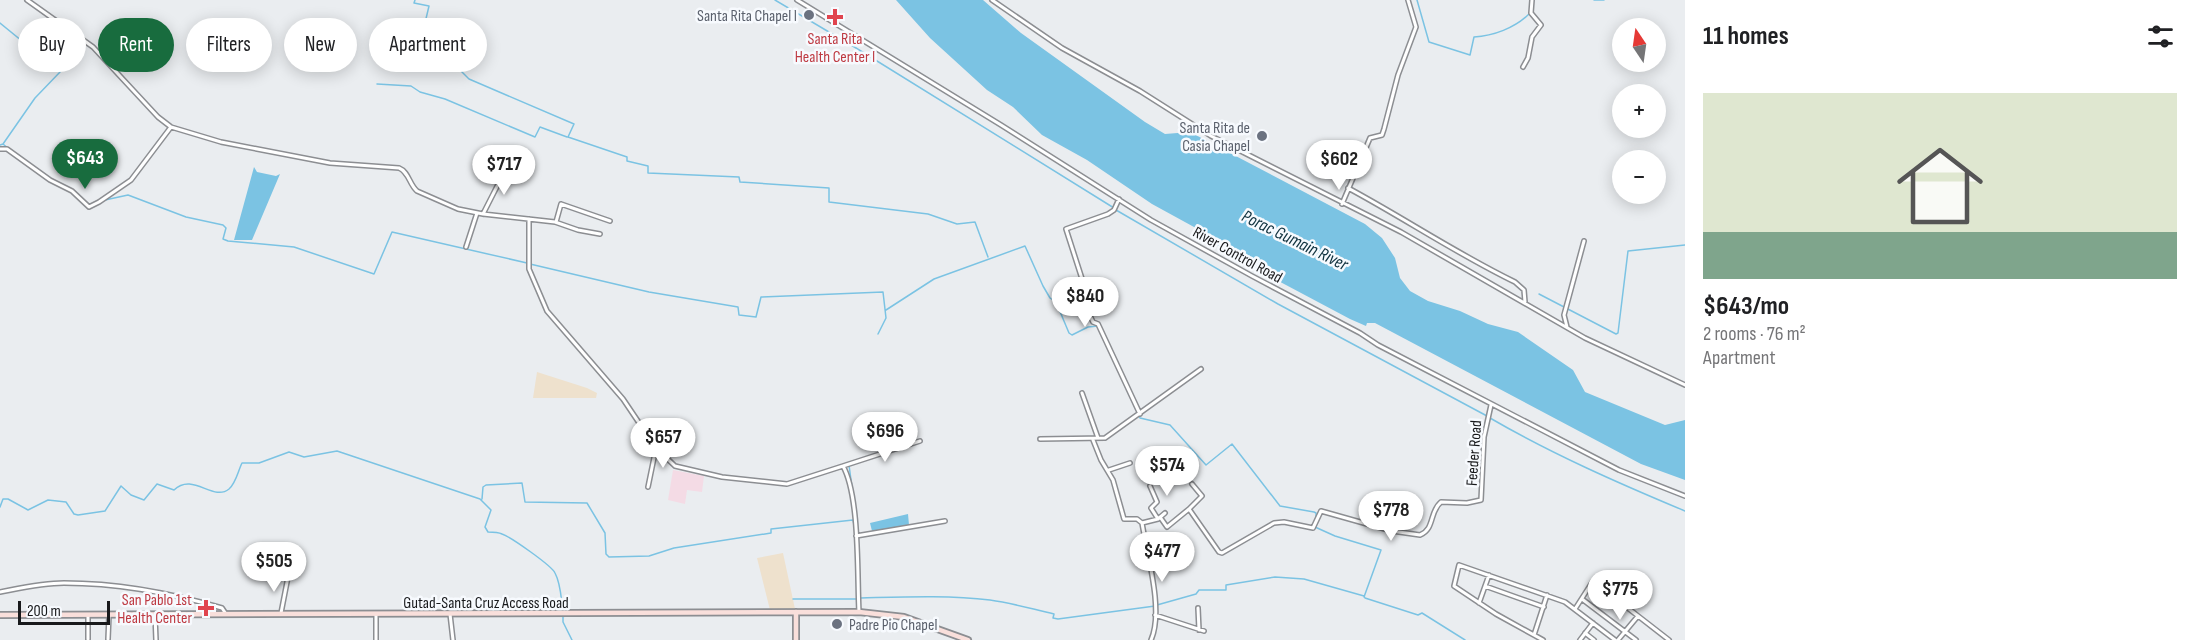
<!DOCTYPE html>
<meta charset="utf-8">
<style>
:root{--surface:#fff;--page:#f2f2f2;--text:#202124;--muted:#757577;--line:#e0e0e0;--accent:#186c3e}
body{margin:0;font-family:"Sofia Sans Condensed",sans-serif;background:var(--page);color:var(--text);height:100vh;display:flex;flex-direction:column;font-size:22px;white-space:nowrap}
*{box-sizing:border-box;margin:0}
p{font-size:20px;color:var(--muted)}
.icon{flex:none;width:33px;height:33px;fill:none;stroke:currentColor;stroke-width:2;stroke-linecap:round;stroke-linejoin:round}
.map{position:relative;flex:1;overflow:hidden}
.side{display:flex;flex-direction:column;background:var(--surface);width:510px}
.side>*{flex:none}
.hud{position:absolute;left:18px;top:18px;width:570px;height:54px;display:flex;gap:12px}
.needle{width:39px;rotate:347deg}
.buttons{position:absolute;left:1612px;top:18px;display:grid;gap:12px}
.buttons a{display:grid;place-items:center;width:54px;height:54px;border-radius:50%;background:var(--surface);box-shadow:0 3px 15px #0003;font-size:30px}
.scale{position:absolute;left:18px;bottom:15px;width:92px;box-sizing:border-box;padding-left:6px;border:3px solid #18191b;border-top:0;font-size:16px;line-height:21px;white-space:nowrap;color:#18191b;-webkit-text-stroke:4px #f7fafe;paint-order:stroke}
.price{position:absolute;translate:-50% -51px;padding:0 14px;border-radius:21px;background:#fff;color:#222;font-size:20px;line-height:39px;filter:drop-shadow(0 2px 3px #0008)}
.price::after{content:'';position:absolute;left:50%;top:36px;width:18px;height:14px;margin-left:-9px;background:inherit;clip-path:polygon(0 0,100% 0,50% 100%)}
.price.selected{background:var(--accent);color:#fff}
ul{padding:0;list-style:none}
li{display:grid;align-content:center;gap:12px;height:318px;padding:0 18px}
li+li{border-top:2px solid var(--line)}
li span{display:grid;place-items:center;height:186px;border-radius:0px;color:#555}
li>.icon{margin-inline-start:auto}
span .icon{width:108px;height:108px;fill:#fffc;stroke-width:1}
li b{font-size:26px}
h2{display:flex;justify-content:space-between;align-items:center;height:72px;padding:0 18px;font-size:26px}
.tag{padding:0 21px;border-radius:27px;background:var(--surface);box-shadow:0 3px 15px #0003;font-size:21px;line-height:54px}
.tag.selected{background:var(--accent);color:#fff}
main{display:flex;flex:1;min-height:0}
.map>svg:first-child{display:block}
.industrial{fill:#eee1cd}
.education{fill:#f4dbe5}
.water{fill:#7bc3e3}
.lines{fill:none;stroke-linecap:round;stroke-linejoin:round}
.stream{stroke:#7bc3e3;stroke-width:1.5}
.street-casing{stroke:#8c8e92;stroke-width:6}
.secondary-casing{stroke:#8c8e92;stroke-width:8}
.street{stroke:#fff;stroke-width:3}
.secondary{stroke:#f9dfdb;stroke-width:4.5}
.worship-dot{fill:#6b7280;stroke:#f7fafe;stroke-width:2}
.health-dot{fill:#e0444e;stroke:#f7fafe;stroke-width:2}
.labels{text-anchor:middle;stroke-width:5;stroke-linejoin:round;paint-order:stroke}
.worship-label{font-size:16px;fill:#5b616d;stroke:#f7fafe;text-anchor:end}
.health-label{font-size:16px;fill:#be3a42;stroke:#f7fafe}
.street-label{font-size:16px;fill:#18191b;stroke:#f7fafe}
.water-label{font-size:18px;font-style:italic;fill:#0f313e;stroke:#f7fafe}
</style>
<main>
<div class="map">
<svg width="1685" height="640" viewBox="0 0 1685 640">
<rect width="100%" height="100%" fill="#eaedf0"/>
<path class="industrial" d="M537 372 587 388 597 393 596 398H533Z
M783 553 795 609 770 610 757 558Z"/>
<path class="education" d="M673 470 704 476 702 492 687 490 685 504 668 500Z"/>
<path class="water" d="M896 0H983L1021 33 1145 122 1165 134 1190 132 1365 224 1382 238 1395 258 1400 278 1410 291 1428 301 1460 311 1488 324 1518 332 1573 370 1585 392 1665 425 1685 420V480L1641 464 1375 323H1367L1366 326 1350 319 1233 257 1194 227 1152 204 1087 160 1042 135 1013 107 987 90 930 38Z
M254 167 257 172 276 176 280 174 252 240H234Z
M908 514 909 525 872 531 870 523Z"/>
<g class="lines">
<path class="stream" d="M415 0 414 3 429 6 424 27 426 30 451 36 447 57 469 79 574 124 568 137 627 157V161L648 166V173L739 177 740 182 829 188V202L928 214 957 224 975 222 988 257
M775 0 856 48 1114 208
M1417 0 1429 42 1470 55 1474 37C1493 36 1515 28 1529 14
M1594 0H1604
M0 23 60 72 35 98 3 144
M377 84 411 86 420 92 445 99 535 137 540 127 567 137
M0 145 3 144 9 149
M32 165 53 180
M105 200 128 195 186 217 223 225 226 228 223 239 228 241 294 247 374 274 392 232 527 263
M1116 210 1278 304 1487 416
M530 264 649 292 738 307 739 315 756 317 761 297 883 292 886 318 878 334
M1539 294 1616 334 1618 333 1628 251 1685 245
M886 310 934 279 1025 246 1043 286 1050 298 1056 302 1069 333 1072 335 1088 327 1098 326
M1117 368 1140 418 1170 425 1206 465 1232 444 1280 506 1314 512 1316 513V520
M1490 418C1552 454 1618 483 1685 511
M849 465 853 495
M482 499 483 487 486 485 522 483 525 502 587 503 605 533 606 554 609 557 649 556 674 548 771 533V529L853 520 855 529
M0 507 3 499H8L28 510 48 500 66 502 74 514 78 515 105 511 121 486 131 495 144 500 157 484 174 490C193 472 213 502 229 489 236 483 238 471 242 463H259L289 452 304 457 337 451 480 499 491 510 485 527 488 532C492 532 498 532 502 534 511 537 552 566 555 573 561 584 561 599 563 611
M1315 527 1335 536 1381 550 1364 597
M856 566 857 588
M861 598C903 597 948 595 990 600 1012 603 1032 609 1054 614L1053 618 1058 619 1155 606
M793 599H857
M1157 605 1196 594 1199 590H1226V585L1275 577 1304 579 1364 596 1365 598 1418 615 1422 613 1465 640
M563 616V622L572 640"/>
<defs>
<path id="street" d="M27 0 93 47 158 117 171 127 221 142 330 163 399 168C409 172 409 184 417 191L458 209 483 214 555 222 578 230 600 234
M797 0 1001 125 1151 220 1252 276 1360 333 1378 345 1619 470 1685 496
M992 0 1062 48 1140 91 1211 136 1401 232 1585 338 1685 385
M1523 67 1528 58 1532 37 1541 25 1531 13 1532 0
M0 149H7L50 180 72 191 89 207 99 202 131 180 171 127
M1348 188C1404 218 1457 254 1515 282L1524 290 1525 302
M1119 199 1114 210 1108 214 1066 229 1084 285 1078 290 1079 293 1093 322 1098 324 1140 414
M1342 204 1370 138 1382 135 1384 129 1398 75 1416 27 1408 0
M483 214 510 161
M529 219V269L547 311 623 399 656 448 675 466 722 477 787 484 843 466C860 497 857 575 859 612
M556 222 561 204 610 221
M466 247 477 213
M1567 327 1564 315 1584 241
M1082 393 1098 438
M1040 439 1105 438 1201 369
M1093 440 1101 460 1113 480 1124 519H1137L1142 523 1158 519 1165 513
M843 466 920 441
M1109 470 1130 463
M1150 486 1157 502 1151 508 1158 519
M648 487 656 448
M1189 509 1202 496 1192 484
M1160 517 1167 527 1189 509 1219 552 1222 553 1274 523 1284 522 1313 528 1321 511 1392 531 1420 535C1435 529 1429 512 1441 502L1467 503 1481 500 1484 437 1491 405
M1142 523C1147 554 1164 611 1151 640
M856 536 945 521
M1485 586 1544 607
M0 592C21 588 43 583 64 583 117 583 171 593 222 608L226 614
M1582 599 1636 640
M1479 603 1489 575
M1198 608 1199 630
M1575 609 1593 581 1669 640
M281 613 288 577
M450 614 453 640
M155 615 156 640
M1155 615 1204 631
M1585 633 1594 640
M1534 635 1547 595
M88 639V615
M108 639 109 615
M376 640V614
M1543 640 1496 614 1454 586 1459 565 1565 602 1615 640
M1580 640 1593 623
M1618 640 1638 616"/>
<path id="secondary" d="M796 612V640
M0 615 859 612 904 617 968 640"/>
</defs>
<use href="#street" class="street-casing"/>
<use href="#secondary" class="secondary-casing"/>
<use href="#street" class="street"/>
<use href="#secondary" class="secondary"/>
</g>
<g class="worship-dot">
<circle cx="809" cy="15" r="6"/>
<circle cx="1262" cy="136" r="6"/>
<circle cx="837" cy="624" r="6"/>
</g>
<g class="health-dot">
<path d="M832 8h6v6h6v6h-6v6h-6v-6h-6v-6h6z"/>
<path d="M203 599h6v6h6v6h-6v6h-6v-6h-6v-6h6z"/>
</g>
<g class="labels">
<g class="worship-label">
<text x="797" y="21">Santa Rita Chapel I</text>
<text x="1250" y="133">Santa Rita de<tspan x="1250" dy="18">Casia Chapel</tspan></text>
<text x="849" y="630" text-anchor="start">Padre Pio Chapel</text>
</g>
<g class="health-label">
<text x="835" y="44">Santa Rita<tspan x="835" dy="18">Health Center I</tspan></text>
<text x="192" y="605" text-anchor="end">San Pablo 1st<tspan x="192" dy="18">Health Center</tspan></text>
</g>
<g class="street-label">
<text transform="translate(1238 254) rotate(29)" y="6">River Control Road</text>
<text transform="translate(1473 453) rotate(-86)" y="6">Feeder Road</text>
<text x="486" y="608">Gutad-Santa Cruz Access Road</text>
</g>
<g class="water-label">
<text transform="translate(1295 240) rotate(26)" y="6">Porac Gumain River</text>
</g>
</g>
</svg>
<div class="buttons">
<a><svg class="needle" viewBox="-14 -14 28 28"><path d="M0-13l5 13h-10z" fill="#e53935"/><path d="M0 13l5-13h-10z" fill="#757577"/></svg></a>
<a>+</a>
<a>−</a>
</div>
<div class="scale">200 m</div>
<b class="price selected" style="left:85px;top:190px">$643</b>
<b class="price" style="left:1339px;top:191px">$602</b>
<b class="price" style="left:504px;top:196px">$717</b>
<b class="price" style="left:1085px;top:328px">$840</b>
<b class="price" style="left:885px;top:463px">$696</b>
<b class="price" style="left:663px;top:469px">$657</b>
<b class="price" style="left:1167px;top:497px">$574</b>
<b class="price" style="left:1391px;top:542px">$778</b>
<b class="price" style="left:1162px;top:583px">$477</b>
<b class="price" style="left:274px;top:593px">$505</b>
<b class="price" style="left:1620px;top:621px">$775</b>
<div class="hud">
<a class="tag">Buy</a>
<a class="tag selected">Rent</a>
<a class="tag">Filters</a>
<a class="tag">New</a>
<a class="tag">Apartment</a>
</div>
</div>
<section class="side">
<h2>11 homes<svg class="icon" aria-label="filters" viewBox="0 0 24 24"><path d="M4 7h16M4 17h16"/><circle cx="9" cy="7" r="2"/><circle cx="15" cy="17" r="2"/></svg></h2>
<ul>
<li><span style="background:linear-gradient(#dfe7d0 75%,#7fa58c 0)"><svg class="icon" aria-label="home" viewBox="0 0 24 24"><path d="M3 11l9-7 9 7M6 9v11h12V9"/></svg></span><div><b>$643/mo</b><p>2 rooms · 76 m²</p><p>Apartment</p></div></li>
</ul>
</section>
</main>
